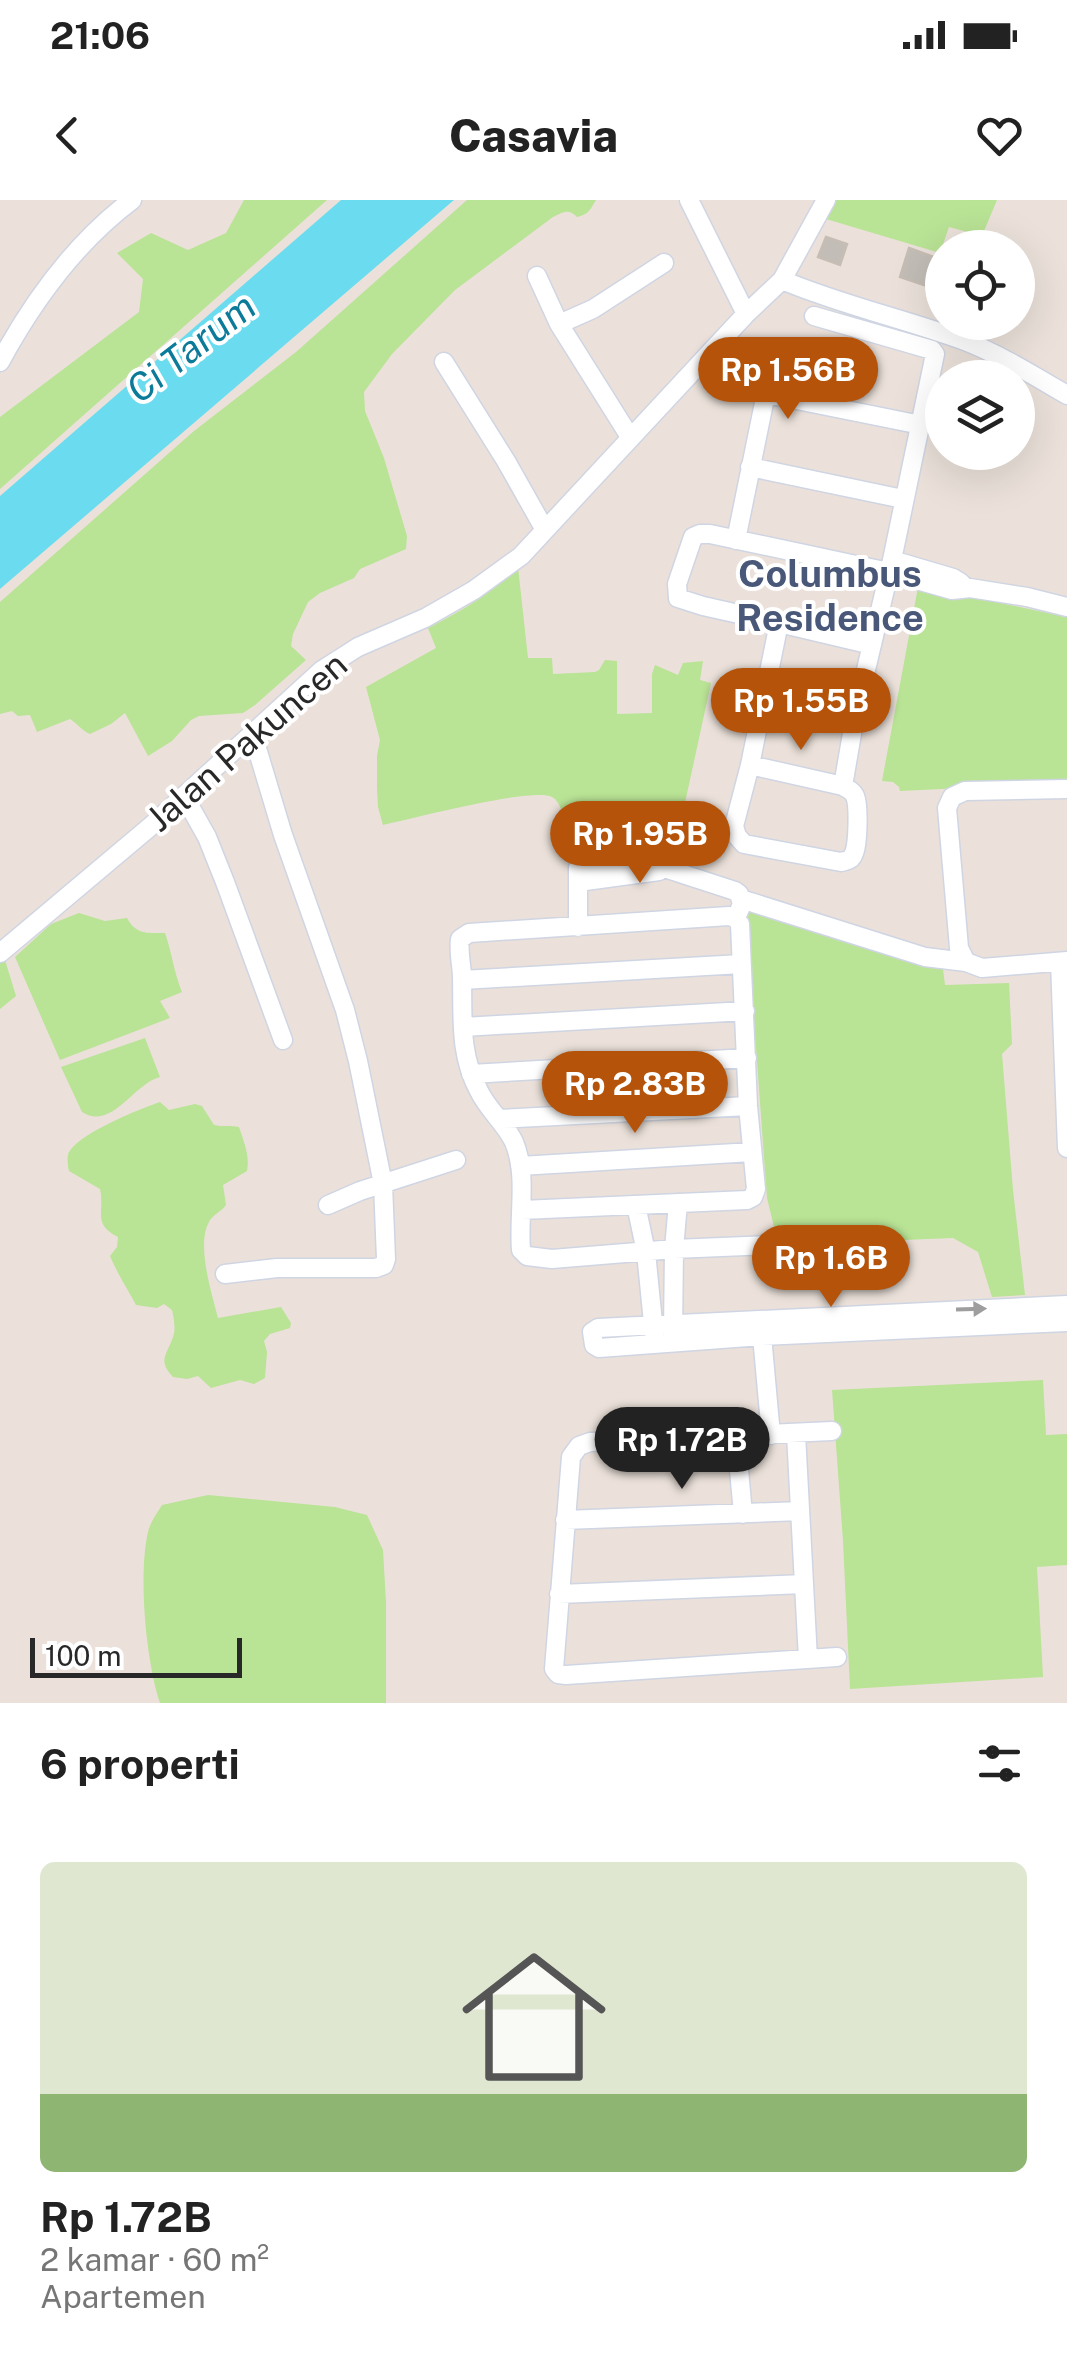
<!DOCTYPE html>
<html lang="id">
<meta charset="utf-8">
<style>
:root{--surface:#fff;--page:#f2f2f2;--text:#222;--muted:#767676;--line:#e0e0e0;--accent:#b45309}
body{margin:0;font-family:"Public Sans",sans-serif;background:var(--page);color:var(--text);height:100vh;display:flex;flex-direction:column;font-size:38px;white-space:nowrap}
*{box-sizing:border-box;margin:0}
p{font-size:32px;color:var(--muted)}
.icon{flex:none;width:55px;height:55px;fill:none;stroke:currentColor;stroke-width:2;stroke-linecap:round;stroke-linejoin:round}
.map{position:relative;height:1503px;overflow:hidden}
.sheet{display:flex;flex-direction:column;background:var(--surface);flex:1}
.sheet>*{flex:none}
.buttons{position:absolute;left:925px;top:30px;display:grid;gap:20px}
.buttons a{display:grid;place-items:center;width:110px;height:110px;border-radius:50%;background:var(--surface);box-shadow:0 10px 40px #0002;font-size:50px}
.scale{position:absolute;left:30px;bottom:25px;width:212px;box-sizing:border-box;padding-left:10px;border:5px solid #282828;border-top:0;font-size:28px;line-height:35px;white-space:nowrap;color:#282828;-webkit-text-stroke:8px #fff;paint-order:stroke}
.price{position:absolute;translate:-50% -85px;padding:0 22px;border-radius:35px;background:var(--accent);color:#fff;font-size:32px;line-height:65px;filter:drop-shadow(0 2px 5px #0008)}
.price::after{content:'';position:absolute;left:50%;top:60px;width:30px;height:22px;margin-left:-15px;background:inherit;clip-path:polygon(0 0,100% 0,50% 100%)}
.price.current{background:#222;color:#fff}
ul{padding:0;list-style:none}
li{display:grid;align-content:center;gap:20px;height:530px;padding:0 40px}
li+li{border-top:2px solid var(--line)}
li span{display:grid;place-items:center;height:310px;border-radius:15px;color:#555}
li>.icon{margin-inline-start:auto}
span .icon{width:180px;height:180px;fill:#fffc;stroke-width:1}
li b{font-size:42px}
h2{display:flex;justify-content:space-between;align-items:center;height:120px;padding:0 40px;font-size:42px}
.status{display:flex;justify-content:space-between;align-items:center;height:70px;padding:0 50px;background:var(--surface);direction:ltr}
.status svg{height:28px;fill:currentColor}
header{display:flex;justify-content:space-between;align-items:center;height:130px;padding:0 40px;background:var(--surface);font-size:45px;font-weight:800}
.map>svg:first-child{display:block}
.green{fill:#b9e395}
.water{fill:#6bdcef}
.building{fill:#c2bdb6;stroke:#c6bdb4;stroke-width:2.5}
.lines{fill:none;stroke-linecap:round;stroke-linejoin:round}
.minor-casing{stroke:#cfd5e2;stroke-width:21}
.minor{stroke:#fff;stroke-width:18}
.oneway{fill:#9e9e9e}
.labels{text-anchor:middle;stroke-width:8;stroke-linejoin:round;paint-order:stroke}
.street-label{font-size:35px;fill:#282828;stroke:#fff}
.water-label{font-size:38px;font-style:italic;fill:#0c7a99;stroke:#fff}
.neighbourhood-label{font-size:38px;font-weight:bold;fill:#495879;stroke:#fff}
</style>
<div class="status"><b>21:06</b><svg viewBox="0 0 49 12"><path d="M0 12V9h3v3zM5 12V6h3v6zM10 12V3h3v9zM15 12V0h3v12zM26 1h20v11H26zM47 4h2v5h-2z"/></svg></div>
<header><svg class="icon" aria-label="back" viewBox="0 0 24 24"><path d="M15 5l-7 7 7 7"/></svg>Casavia<svg class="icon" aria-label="heart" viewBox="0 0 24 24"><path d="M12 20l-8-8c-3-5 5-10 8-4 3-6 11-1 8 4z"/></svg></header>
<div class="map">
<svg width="1067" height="1503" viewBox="0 0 1067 1503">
<rect width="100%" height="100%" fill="#ebe1da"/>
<path class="green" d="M244 0H327L0 289V217L139 112 143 79 117 53 151 33 188 50 226 33Z
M467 0H596C590 10 589 14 577 17 569 8 563 12 553 17L455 90 392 154 364 192 365 211 384 258 407 336 406 349 360 369 354 378 320 393 308 402 293 434 291 446 306 460 255 505 243 513 199 516 191 520 172 541 148 556 125 513 111 524 90 534C82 531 78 524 70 519L37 532 30 515 18 516 12 511 0 514V402L194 231 296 152Z
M836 0H997L982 36 949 27 940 53 826 19Z
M518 367 528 458H552L553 474 595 472 599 470 605 460 617 461V514L652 513V474L655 465 678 475 683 463 703 461 700 480 711 483 678 635 641 627 566 633C564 623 563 603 552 597 532 587 411 619 383 625L378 607 377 588V556L380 540 366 487 436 448 428 428C461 411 491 394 518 367Z
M918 387 956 397H972L1067 417V583L900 591 899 587 893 582 882 581Z
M751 709 943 769 945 785 1009 783 1012 844 1002 854 1013 990 1025 1095 992 1097 978 1052 953 1038 804 1044 780 1037 774 1027 767 998 747 725 748 713Z
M79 713 105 721 127 718C136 735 148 733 165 733 172 753 174 773 182 792L160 801 170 818 60 860 15 757 51 724Z
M5 760 16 796 0 809V763Z
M145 838 160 877C133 884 112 931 82 912L61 867Z
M160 902 169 910 195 904 202 906 214 925C223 927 230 925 239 927 244 942 250 956 247 971L223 985 226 1005C221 1012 212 1015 209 1022 196 1045 212 1094 218 1118L281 1107 291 1123 290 1128 270 1134 264 1141 267 1152 265 1178 254 1184 240 1180 211 1188 198 1176 187 1179 173 1177C157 1160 167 1155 173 1137 176 1129 174 1119 172 1110L164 1104 157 1108 136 1105C127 1088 117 1073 110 1056L117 1047 118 1037C92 1024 105 1012 100 989L69 971C68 967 67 958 68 955 74 935 140 909 160 902Z
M1043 1180 1046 1235 1067 1234V1365L1037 1367 1043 1477 850 1489 843 1341 832 1190Z
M208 1295 335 1307 367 1315 383 1350 386 1403V1503H160C146 1461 138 1376 148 1332 150 1323 157 1313 162 1305Z"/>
<path class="water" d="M341 0H454L0 389V296Z"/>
<path class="building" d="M826 37 847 44 840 65 818 57Z
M909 48 942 60V91L900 77Z"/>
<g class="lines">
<defs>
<path id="minor" d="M689 0 746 114
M537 76 559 124 630 237
M782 80C841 105 905 119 965 141 1001 155 1034 176 1067 195
M814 116 932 150 935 154 892 360 855 516 843 586
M559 124 593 109 664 63
M0 162C33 101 76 42 132 0
M444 162 506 261 545 330
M750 267 903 299
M736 340 765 198 772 195 921 225
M892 360 953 378 961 383
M779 423 703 406 678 398 677 384 693 337 700 334H710L889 372 952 390 970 388 1027 397 1067 407
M764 499 855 516
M750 565 843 586C849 590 852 590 855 596 859 605 858 644 854 653 851 661 848 660 841 662L744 644 737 636 734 626 750 565 779 423 872 445
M1067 589 965 591 952 597 947 608 959 748 966 762 982 768 1067 761
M184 596 207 637 225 682 283 840
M578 682 659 671
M741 699 925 757 966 762
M578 727V668L587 663 646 662 735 691 739 694 742 704 736 718
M0 753 151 626 322 470 358 447 425 418 474 390 521 356 746 114 782 80 826 0
M1060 762 1067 948
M462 780 741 764
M463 827 745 811
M471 874 747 858
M499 919 748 906
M520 966 752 952
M328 1005 360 991 456 960
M636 1005 646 1052 654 1133
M522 1010 747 1000 753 997 756 989 748 906 740 724 736 718 729 716 469 733 460 739C458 753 462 765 462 778 463 818 459 854 479 891 488 910 505 923 514 942 528 976 518 1015 521 1050L527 1056 552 1059 674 1049 772 1045
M225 1074 277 1068H376L384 1065 386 1059 383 984 358 861 345 810 283 635 253 535
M1067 1105 598 1128 592 1132 594 1145 599 1148 762 1136 1067 1122
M761 1125 771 1235
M673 1132 674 1049 678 1003
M832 1231 590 1242 579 1246 571 1257 554 1469 558 1474 566 1475 837 1457
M796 1234 808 1459
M736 1237 743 1314
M565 1320 800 1311
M559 1394 804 1384"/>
</defs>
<use href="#minor" class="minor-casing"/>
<use href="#minor" class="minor"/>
</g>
<defs><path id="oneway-solid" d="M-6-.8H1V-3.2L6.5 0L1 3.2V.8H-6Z" transform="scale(2.5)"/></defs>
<use class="oneway" href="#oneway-solid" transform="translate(971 1109) rotate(-2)"/>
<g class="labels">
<g class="street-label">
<text transform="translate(247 542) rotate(-41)" y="12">Jalan Pakuncen</text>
</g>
<g class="water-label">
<text transform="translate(191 148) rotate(-38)" y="13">Ci Tarum</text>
</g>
<g class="neighbourhood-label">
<text x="830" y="387">Columbus<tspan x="830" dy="44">Residence</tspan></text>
</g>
</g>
</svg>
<div class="buttons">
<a><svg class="icon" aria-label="locate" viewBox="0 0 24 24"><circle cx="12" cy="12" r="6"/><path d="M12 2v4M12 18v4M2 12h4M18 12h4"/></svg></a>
<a><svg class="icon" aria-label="layers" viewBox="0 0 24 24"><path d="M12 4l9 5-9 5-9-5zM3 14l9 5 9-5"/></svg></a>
</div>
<div class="scale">100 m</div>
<b class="price" style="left:788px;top:222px">Rp 1.56B</b>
<b class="price" style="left:801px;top:553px">Rp 1.55B</b>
<b class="price" style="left:640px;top:686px">Rp 1.95B</b>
<b class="price" style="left:635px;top:936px">Rp 2.83B</b>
<b class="price" style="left:831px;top:1110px">Rp 1.6B</b>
<b class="price current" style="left:682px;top:1292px">Rp 1.72B</b>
</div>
<section class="sheet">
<h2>6 properti<svg class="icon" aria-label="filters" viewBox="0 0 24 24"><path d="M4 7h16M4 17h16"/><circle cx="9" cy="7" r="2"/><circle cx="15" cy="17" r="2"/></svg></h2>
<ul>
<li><span style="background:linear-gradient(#dfe7d0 75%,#8fb573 0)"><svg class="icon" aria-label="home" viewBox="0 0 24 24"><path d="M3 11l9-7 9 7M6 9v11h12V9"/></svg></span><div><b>Rp 1.72B</b><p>2 kamar · 60 m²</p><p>Apartemen</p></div></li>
</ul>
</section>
